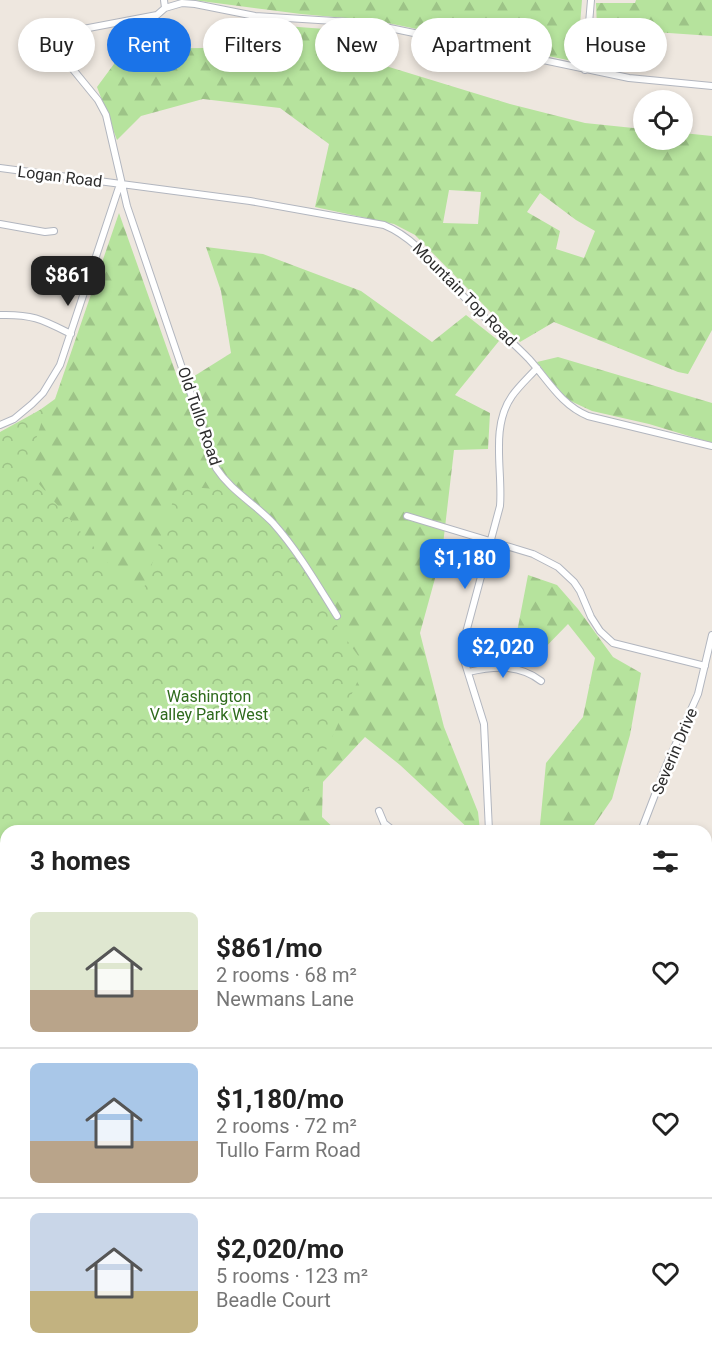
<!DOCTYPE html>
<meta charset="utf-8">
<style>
:root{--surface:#fff;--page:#f6f6f6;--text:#222;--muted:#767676;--line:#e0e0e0;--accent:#1a73e8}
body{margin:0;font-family:Roboto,sans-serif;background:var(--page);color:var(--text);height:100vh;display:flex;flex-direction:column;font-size:22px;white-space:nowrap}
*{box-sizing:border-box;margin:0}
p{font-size:20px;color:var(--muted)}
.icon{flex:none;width:33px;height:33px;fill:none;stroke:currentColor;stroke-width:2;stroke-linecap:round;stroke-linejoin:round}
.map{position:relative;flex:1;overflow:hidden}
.details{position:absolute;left:0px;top:825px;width:712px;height:536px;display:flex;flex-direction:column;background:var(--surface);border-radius:18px 18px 0 0;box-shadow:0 3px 9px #0003}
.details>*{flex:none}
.guide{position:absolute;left:18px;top:18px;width:676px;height:54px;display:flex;gap:12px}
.buttons{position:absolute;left:633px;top:90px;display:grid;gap:12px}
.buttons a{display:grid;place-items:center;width:60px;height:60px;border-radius:50%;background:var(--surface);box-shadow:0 3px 9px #0003;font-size:30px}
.price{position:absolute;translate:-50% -51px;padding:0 14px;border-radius:12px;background:var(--accent);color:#fff;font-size:20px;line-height:39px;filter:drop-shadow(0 2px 3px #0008)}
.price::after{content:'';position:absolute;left:50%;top:36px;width:18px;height:14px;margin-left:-9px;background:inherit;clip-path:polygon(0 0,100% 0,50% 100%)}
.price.current{background:#222;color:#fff}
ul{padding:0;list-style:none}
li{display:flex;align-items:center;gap:18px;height:150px;padding:0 30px}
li+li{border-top:2px solid var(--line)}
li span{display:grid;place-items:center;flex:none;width:168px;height:120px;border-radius:9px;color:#555}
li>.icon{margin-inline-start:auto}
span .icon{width:72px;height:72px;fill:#fffc;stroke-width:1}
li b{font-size:26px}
h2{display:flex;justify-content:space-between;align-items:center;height:72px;padding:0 30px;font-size:26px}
.chip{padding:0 21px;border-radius:27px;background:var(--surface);box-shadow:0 3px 9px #0003;font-size:21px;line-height:54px}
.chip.current{background:var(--accent);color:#fff}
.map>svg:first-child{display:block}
.forest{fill:url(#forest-firs);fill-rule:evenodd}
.park{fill:url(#park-crowns)}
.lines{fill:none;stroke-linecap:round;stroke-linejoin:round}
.stream{stroke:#75cfed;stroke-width:1.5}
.minor-casing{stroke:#b2b6bf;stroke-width:8}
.minor{stroke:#fff;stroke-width:6}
.labels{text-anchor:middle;stroke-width:5;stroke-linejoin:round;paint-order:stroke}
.street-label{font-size:16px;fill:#2c2c2c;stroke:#fff}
.park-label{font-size:16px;fill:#2e6a1c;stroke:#fff}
</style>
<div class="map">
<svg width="712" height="1360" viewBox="0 0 712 1360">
<defs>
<pattern id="forest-firs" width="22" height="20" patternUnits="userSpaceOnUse" patternTransform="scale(1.5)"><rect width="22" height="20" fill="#b6e39d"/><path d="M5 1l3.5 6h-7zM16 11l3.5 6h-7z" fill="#9dc387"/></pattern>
<pattern id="park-crowns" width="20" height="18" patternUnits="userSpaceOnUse" patternTransform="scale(1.5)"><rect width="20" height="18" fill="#b6e39d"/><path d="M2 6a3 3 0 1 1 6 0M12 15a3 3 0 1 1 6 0" fill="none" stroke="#9dc387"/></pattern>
</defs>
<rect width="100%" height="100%" fill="#eee7df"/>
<path class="forest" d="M193 0H582L577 62 378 21 301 14Z
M636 0H712V36L597 28 596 3H635Z
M285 26 379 33 376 63 510 104 585 123 643 129 644 140H682L683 133 712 136V330L688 374 678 372 554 322 520 342 415 235 394 224 315 207 329 144 280 108 203 99 141 116 117 140 97 87 125 49 203 48 276 58ZM449 190 481 192 478 224 443 223ZM540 193 576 220 595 231 584 258 556 249 560 231 527 212Z
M119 213 180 385 231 353 221 291 206 247 263 254 361 291 432 342 466 315 499 341 455 395 490 413 488 449 454 450 442 553 420 633 444 727 478 812 480 831H471L400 765 365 737 323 782 322 817 337 831H6V1354H505L507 1360H0V439L55 399Z
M558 357 712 403V443L649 424 592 411 564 398 537 362Z
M528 575 557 585 578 609 613 657 641 673 630 735 612 799 590 831H511L540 825 546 763 583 717 595 658 568 624 532 661 512 658Z
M706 930 712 932V1007L707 1017Z"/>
<path class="park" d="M47 406 26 469 140 600 178 486 228 490 275 531 288 544 343 635 365 665 289 831H6V1313L0 1305V432Z"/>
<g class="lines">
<path class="stream" d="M0 1167 6 1169
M181 1354 184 1360
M446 1360 453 1354"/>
<defs>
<path id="minor" d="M164 0 165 8 157 15 78 30 70 34 66 40 65 49 71 67 98 100 106 115 127 206 216 468C231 491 254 503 273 523 298 551 317 584 337 616
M165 8 182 3 195 4 255 16 366 23 629 78 712 86
M585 70 591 0
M0 168 250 201 384 225C420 240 441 275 469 302 488 322 510 339 529 359 548 380 561 405 588 416L712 446
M0 224 45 232 54 231
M0 315C33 314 43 320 71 334
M0 425 14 419 32 404 43 393 60 365 120 184
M407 516 533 554 558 567 574 582 580 591 591 617 600 631 613 643 705 666
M468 672C494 666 519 664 541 681
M379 811 384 823 394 831
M489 831 484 724 464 660V640L500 506C503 471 490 427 512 396 519 386 529 377 537 368
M641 831 666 766 698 694 712 635
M706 866 712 868
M706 1111 712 1105
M706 1255 712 1260
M581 1354 584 1360"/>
</defs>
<use href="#minor" class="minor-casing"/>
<use href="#minor" class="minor"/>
</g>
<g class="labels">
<g class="street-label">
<text transform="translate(60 176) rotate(7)" y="6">Logan Road</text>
<text transform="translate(465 294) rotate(45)" y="6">Mountain Top Road</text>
<text transform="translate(200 416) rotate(71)" y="6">Old Tullo Road</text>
<text transform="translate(674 751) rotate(-67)" y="6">Severin Drive</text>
</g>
<g class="park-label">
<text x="209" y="702">Washington<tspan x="209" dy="18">Valley Park West</tspan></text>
</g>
</g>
</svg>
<div class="buttons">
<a><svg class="icon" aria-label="locate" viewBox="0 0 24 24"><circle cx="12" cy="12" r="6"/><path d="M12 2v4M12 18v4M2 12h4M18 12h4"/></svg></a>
</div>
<b class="price current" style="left:68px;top:307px">$861</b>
<b class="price" style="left:465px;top:590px">$1,180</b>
<b class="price" style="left:503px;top:679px">$2,020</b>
<div class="guide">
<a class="chip">Buy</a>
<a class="chip current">Rent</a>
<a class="chip">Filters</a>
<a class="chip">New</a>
<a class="chip">Apartment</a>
<a class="chip">House</a>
</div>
<section class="details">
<h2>3 homes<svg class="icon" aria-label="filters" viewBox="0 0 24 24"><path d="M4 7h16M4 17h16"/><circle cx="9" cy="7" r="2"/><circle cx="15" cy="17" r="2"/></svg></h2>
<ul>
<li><span style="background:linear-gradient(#dfe7d0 65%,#b9a48a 0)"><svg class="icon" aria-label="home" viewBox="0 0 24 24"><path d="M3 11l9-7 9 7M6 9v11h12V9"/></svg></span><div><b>$861/mo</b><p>2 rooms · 68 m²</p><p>Newmans Lane</p></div><svg class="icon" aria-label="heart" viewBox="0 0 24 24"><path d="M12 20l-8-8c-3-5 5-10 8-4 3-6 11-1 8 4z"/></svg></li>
<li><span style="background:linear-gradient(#a9c7e8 65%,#b9a48a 0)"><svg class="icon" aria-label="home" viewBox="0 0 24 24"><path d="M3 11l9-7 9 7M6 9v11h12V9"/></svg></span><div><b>$1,180/mo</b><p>2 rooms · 72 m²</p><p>Tullo Farm Road</p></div><svg class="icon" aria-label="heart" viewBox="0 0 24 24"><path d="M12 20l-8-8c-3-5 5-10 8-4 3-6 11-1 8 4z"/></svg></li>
<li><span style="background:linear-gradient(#c9d6e8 65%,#c2b280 0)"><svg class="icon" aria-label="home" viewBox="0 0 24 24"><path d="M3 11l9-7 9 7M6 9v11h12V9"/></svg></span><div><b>$2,020/mo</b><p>5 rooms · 123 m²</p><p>Beadle Court</p></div><svg class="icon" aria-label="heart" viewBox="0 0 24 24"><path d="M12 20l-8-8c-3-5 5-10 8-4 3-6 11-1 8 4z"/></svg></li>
</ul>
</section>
</div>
